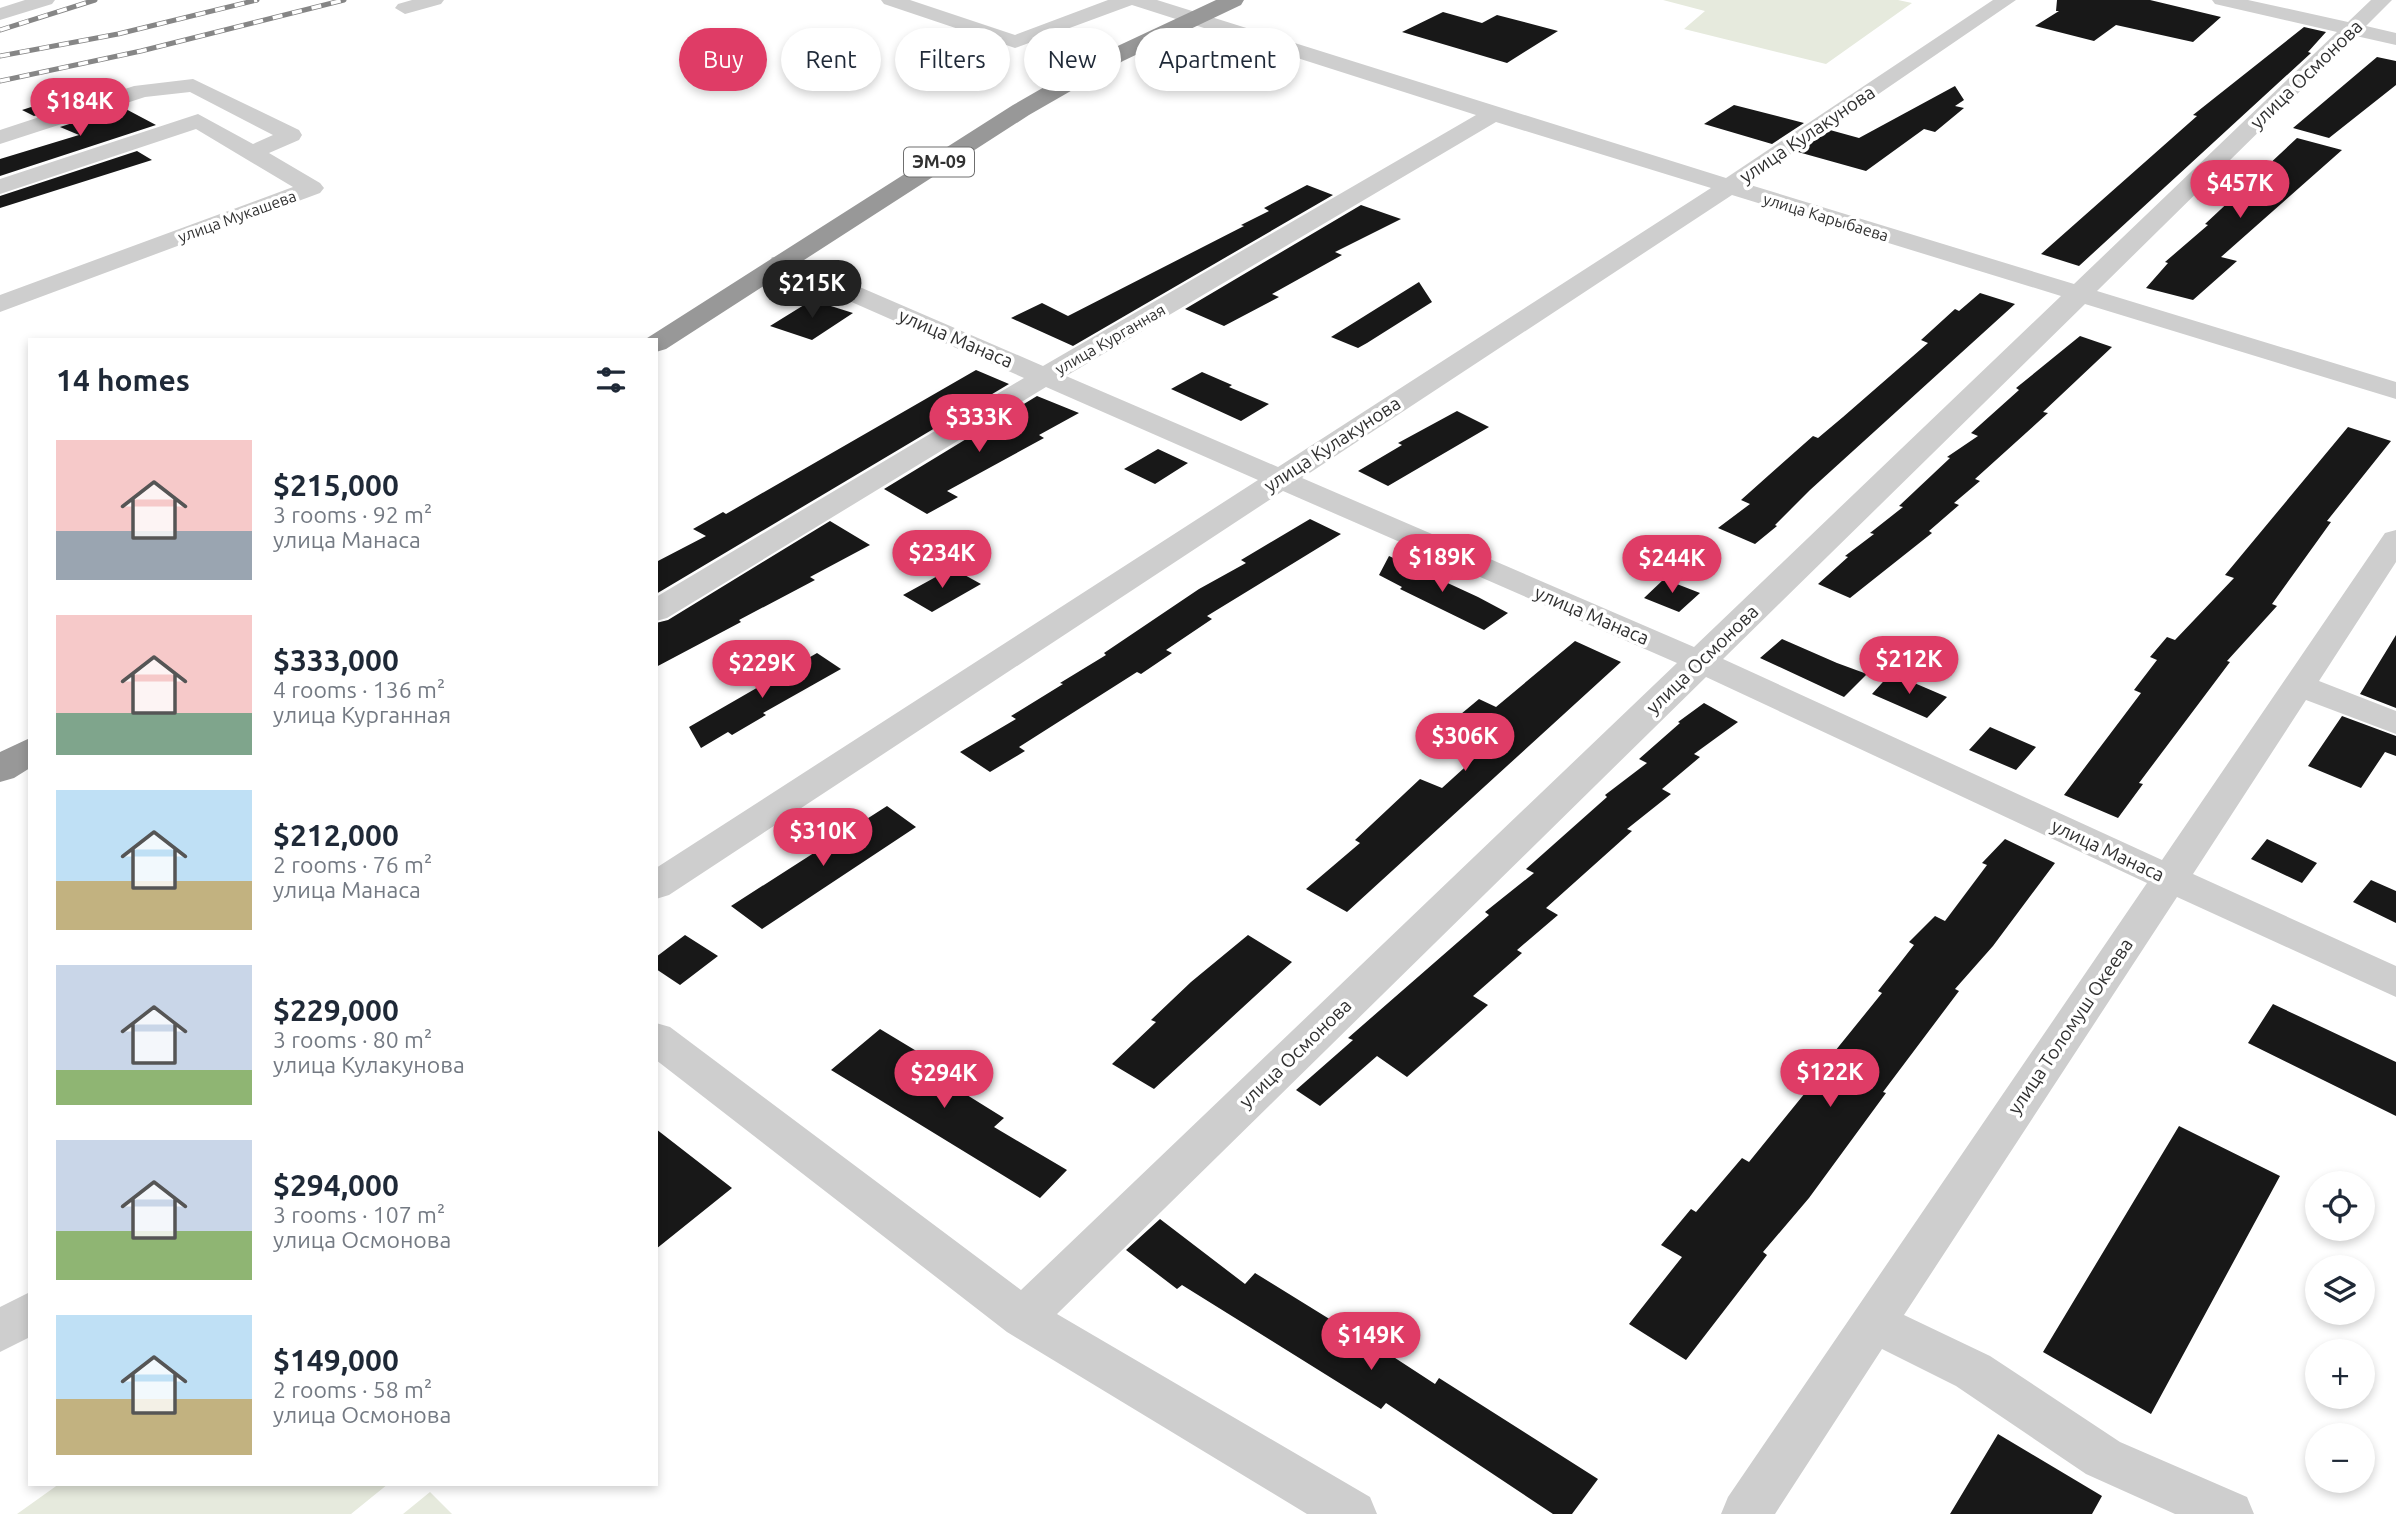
<!DOCTYPE html>
<meta charset="utf-8">
<style>
:root{--surface:#fff;--page:#f6f6f7;--text:#1f2937;--muted:#747a83;--accent:#df3c66}
body{margin:0;font-family:Ubuntu,sans-serif;background:var(--page);color:var(--text);height:100vh;display:flex;flex-direction:column;font-size:26px;white-space:nowrap}
*{box-sizing:border-box;margin:0}
p{font-size:23px;color:var(--muted)}
.icon{flex:none;width:38px;height:38px;fill:none;stroke:currentColor;stroke-width:2;stroke-linecap:round;stroke-linejoin:round}
.map{position:relative;flex:1;overflow:hidden}
.panel{position:absolute;left:28px;top:338px;width:630px;height:1148px;display:flex;flex-direction:column;background:var(--surface);border-radius:0px;box-shadow:0 4px 10px #0003}
.panel>*{flex:none}
.top-card{position:absolute;left:679px;top:28px;width:665px;height:63px;display:flex;gap:14px}
.controls{position:absolute;left:2305px;top:1171px;display:grid;gap:14px}
.controls a{display:grid;place-items:center;width:70px;height:70px;border-radius:50%;background:var(--surface);box-shadow:0 4px 10px #0003;font-size:35px}
.price{position:absolute;translate:-50% -60px;padding:0 16px;border-radius:24px;background:var(--accent);color:#fff;font-size:23px;line-height:46px;filter:drop-shadow(0 2px 4px #0008)}
.price::after{content:'';position:absolute;left:50%;top:42px;width:21px;height:16px;margin-left:-10px;background:inherit;clip-path:polygon(0 0,100% 0,50% 100%)}
.price.selected{background:#222;color:#fff}
ul{padding:0;list-style:none}
li{display:flex;align-items:center;gap:21px;height:175px;padding:0 28px}
li span{display:grid;place-items:center;flex:none;width:196px;height:140px;border-radius:0px;color:#555}
li>.icon{margin-inline-start:auto}
span .icon{width:84px;height:84px;fill:#fffc;stroke-width:1}
li b{font-size:30px}
h2{display:flex;justify-content:space-between;align-items:center;height:84px;padding:0 28px;font-size:30px}
.pill{padding:0 24px;border-radius:32px;background:var(--surface);box-shadow:0 4px 10px #0003;font-size:24px;line-height:63px}
.pill.selected{background:var(--accent);color:#fff}
.map>svg:first-child{display:block}
.green{fill:#e6eadd}
.building{fill:#181818}
.lines{fill:none;stroke-linecap:round;stroke-linejoin:round}
.minor{fill:#cecece;fill-rule:evenodd}
.highway{fill:#989898;fill-rule:evenodd}
.rail-casing{stroke:#868686;stroke-width:5}
.rail{stroke:#fff;stroke-width:3.5;stroke-dasharray:10;stroke-linecap:butt}
.labels{text-anchor:middle;stroke-width:7;stroke-linejoin:round;paint-order:stroke}
.far-street-label{font-size:16px;fill:#313131;stroke:#fff}
.shield{fill:#fff;stroke:#6f6f6f;stroke-width:2}
.shield-label{font-size:18px;font-weight:bold;fill:#313131}
.street-label{font-size:19px;fill:#313131;stroke:#fff}
</style>
<div class="map">
<svg width="2396" height="1514" viewBox="0 0 2396 1514">
<rect width="100%" height="100%" fill="#fff"/>
<path class="green" d="M1663 0H1898L1912 3 1826 64 1684 29 1705 11Z
M59 1484H388L351 1514H17Z
M430 1492 452 1514H403Z"/>
<path class="building" d="M2057 0H2150L2221 17 2193 42 2116 25 2094 41 2035 26 2059 11H2056Z
M1443 12 1482 23 1497 15 1558 31 1507 63 1402 32Z
M2304 27 2326 32 2308 52 2311 53 2079 266 2041 254 2197 116 2193 115Z
M2377 57 2396 61V85L2329 138 2293 128Z
M1955 86 1964 100 1955 106 1964 108 1935 132 1924 129 1866 171 1798 152 1830 130 1859 138Z
M86 89 98 95 34 116 22 110Z
M1734 105 1804 123 1772 144 1704 124Z
M122 107 156 125 0 176V159L79 135 60 127Z
M2297 138 2342 150 2221 257 2237 261 2193 300 2146 288 2168 263 2165 262 2208 225 2205 224Z
M137 151 152 160 0 208V196Z
M1307 185 1333 195 1073 346 1011 318 1042 303 1068 316 1244 226 1241 225 1269 211 1264 208Z
M1361 205 1401 219 1335 252 1342 255 1272 294 1279 297 1224 326 1185 309Z
M1419 282 1432 302 1367 343 1358 348 1331 337Z
M1980 293 2015 304 1810 490 1775 525 1777 526 1755 544 1718 528 1750 504 1741 500 1769 475 1813 436 1818 438 1843 417 1928 343 1921 340 1955 309 1959 311Z
M812 300 853 313 812 340 770 326Z
M2080 336 2112 347 2043 412 2048 413 1975 479 1980 481 1954 503 1959 505 1929 531 1932 533 1850 598 1818 584 1848 557 1845 556 1874 534 1870 533 1903 507 1899 506 1950 458 1947 457 1978 436 1971 433 2019 390 2016 388Z
M976 370 1009 384 656 594V562L706 536 693 529 723 512 726 514Z
M1202 372 1232 385 1229 387 1269 404 1241 421 1171 389Z
M1037 396 1079 413 1039 435 1044 438 947 491 958 497 927 514 884 489Z
M1457 411 1489 427 1388 486 1358 471 1402 445 1398 443Z
M2348 427 2391 441 2327 521 2331 522 2272 604 2277 606 2227 661 2230 662 2139 783 2143 784 2118 818 2064 795 2141 693 2134 690 2157 660 2150 657 2167 637 2175 640 2234 578 2225 575Z
M1158 449 1188 463 1155 484 1124 469Z
M1310 519 1341 534 1207 616 1212 619 1166 650 1172 653 1141 674 1137 672 1019 747 1025 751 990 772 960 752 1016 719 1011 716 1063 684 1060 683 1106 655 1104 653 1199 589 1246 563 1241 560Z
M830 521 870 545 810 577 815 580 739 620 741 622 656 667V623L668 620Z
M1389 556 1478 597 1508 613 1484 630 1400 589 1402 587 1379 575Z
M952 568 981 584 932 612 903 595Z
M1664 579 1700 593 1679 612 1644 598Z
M2396 635V708L2360 694Z
M1782 639 1837 663 1867 674 1844 697 1760 658Z
M1575 641 1621 662 1347 912 1306 889 1360 843 1355 840 1420 779 1442 788 1496 739 1455 719 1479 699 1496 707Z
M817 653 841 669 763 713 766 715 732 735 728 732 701 748 689 727Z
M1891 673 1947 697 1927 718 1872 694Z
M1704 703 1738 722 1694 754 1700 757 1662 789 1671 794 1627 829 1632 831 1546 908 1558 915 1517 950 1522 953 1473 996 1488 1005 1407 1077 1377 1056 1320 1106 1296 1090 1353 1040 1348 1038 1489 915 1485 912 1534 873 1526 869 1607 797 1605 795 1647 763 1639 759 1680 723 1678 722Z
M2342 716 2396 736V756L2385 752 2361 788 2308 766Z
M1990 727 2036 747 2016 770 1969 750Z
M887 806 916 827 762 929 731 906Z
M2005 839 2055 863 1993 946 1955 989 1959 991 1883 1092 1886 1093 1809 1198 1763 1252 1767 1255 1686 1360 1629 1324 1682 1257 1661 1245 1691 1209 1696 1212 1742 1158 1749 1162 1805 1093 1798 1089 1823 1059 1827 1061 1882 993 1878 991 1914 945 1909 942 1935 916 1945 921 1987 865 1982 863Z
M2267 839 2317 863 2302 883 2251 859Z
M2371 880 2396 891V923L2353 902Z
M685 935 718 956 680 985 656 969V957Z
M1248 935 1292 962 1154 1089 1112 1064 1156 1022 1151 1020 1191 982Z
M2273 1004 2396 1062V1116L2248 1043Z
M880 1029 938 1064 930 1072 1004 1118 994 1127 1067 1170 1040 1198 831 1070Z
M2179 1126 2280 1176 2151 1414 2043 1352Z
M656 1129 732 1188 656 1249Z
M1160 1219 1245 1284 1255 1273 1344 1328 1346 1326 1435 1384 1439 1378 1598 1479 1572 1514H1553L1386 1403 1381 1409 1182 1285 1177 1289 1126 1250Z
M1998 1434 2102 1496 2092 1514H1950Z"/>
<g class="lines">
<path class="minor" d="M25 0H55L52 4 0 20V8Z
M412 0H444L441 4 405 14 395 8 398 4Z
M881 0H910L1015 35 1108 0H1157L1726 178 1993 0H2016L1747 184 2074 284 2337 32 2215 4 2212 0H2248L2348 22 2371 0H2392L2366 26 2396 33V45L2356 36 2097 291 2396 382V399L2085 304 1723 659 2162 860 2385 533 2396 530V562L2319 681 2396 711V734L2306 700 2193 874 2396 966V997L2177 897 1904 1315 1990 1356 2120 1442 2247 1497 2254 1514H2175L2086 1474 1956 1386 1882 1349 1775 1514H1721L1728 1497 2147 883 1706 677 1057 1314 1370 1497 1377 1514H1307L1007 1332 656 1060V1023L670 1027 1021 1290 1677 663 1283 491 669 895 656 899V868L1258 480 1046 387 667 618 656 621V597L1024 378 772 267 769 262 772 257H790L1043 366 1476 115 1132 5 1015 48 884 4ZM1496 122 1711 188 1278 467 1066 376ZM1732 195 2061 296 1694 647 1302 478Z
M193 79 299 130 302 135 299 140 269 153 320 183 324 188 320 193 0 312V295L293 187 196 129 0 194V179L198 114 253 144 273 135 190 92 145 97 0 144V130L134 86Z
M30 1292V1337L0 1352V1307Z"/>
<path class="highway" d="M1216 0H1244L1241 5 1123 61 1029 115 666 349 656 352V340H644L1013 105 1107 51Z
M30 738V768L14 778 0 782V752Z"/>
<defs>
<path id="rail" d="M0 30 95 0
M0 56 118 34 257 0
M0 81 141 51 344 0"/>
</defs>
<use href="#rail" class="rail-casing"/>
<use href="#rail" class="rail"/>
</g>
<g class="labels">
<g class="far-street-label">
<text transform="translate(237 216) rotate(-20)" y="6">улица Мукашева</text>
<text transform="translate(1826 217) rotate(17)" y="6">улица Карыбаева</text>
<text transform="translate(1110 339) rotate(-30)" y="6">улица Курганная</text>
</g>
<rect class="shield" x="904" y="147.5" width="70" height="29" rx="5"/>
<g class="shield-label">
<text x="939" y="168">ЭМ-09</text>
</g>
<g class="street-label">
<text transform="translate(2306 74) rotate(-44)" y="7">улица Осмонова</text>
<text transform="translate(1807 134) rotate(-34)" y="7">улица Кулакунова</text>
<text transform="translate(956 338) rotate(23)" y="7">улица Манаса</text>
<text transform="translate(1332 444) rotate(-33)" y="7">улица Кулакунова</text>
<text transform="translate(1592 615) rotate(23)" y="7">улица Манаса</text>
<text transform="translate(1702 659) rotate(-44)" y="7">улица Осмонова</text>
<text transform="translate(2108 850) rotate(25)" y="7">улица Манаса</text>
<text transform="translate(2070 1026) rotate(-56)" y="7">улица Толомуш Океева</text>
<text transform="translate(1295 1053) rotate(-44)" y="7">улица Осмонова</text>
</g>
</g>
</svg>
<div class="controls">
<a><svg class="icon" aria-label="locate" viewBox="0 0 24 24"><circle cx="12" cy="12" r="6"/><path d="M12 2v4M12 18v4M2 12h4M18 12h4"/></svg></a>
<a><svg class="icon" aria-label="layers" viewBox="0 0 24 24"><path d="M12 4l9 5-9 5-9-5zM3 14l9 5 9-5"/></svg></a>
<a>+</a>
<a>−</a>
</div>
<b class="price" style="left:80px;top:138px">$184K</b>
<b class="price" style="left:2240px;top:220px">$457K</b>
<b class="price selected" style="left:812px;top:320px">$215K</b>
<b class="price" style="left:979px;top:454px">$333K</b>
<b class="price" style="left:942px;top:590px">$234K</b>
<b class="price" style="left:1442px;top:594px">$189K</b>
<b class="price" style="left:1672px;top:595px">$244K</b>
<b class="price" style="left:1909px;top:696px">$212K</b>
<b class="price" style="left:762px;top:700px">$229K</b>
<b class="price" style="left:1465px;top:773px">$306K</b>
<b class="price" style="left:823px;top:868px">$310K</b>
<b class="price" style="left:1830px;top:1109px">$122K</b>
<b class="price" style="left:944px;top:1110px">$294K</b>
<b class="price" style="left:1371px;top:1372px">$149K</b>
<div class="top-card">
<a class="pill selected">Buy</a>
<a class="pill">Rent</a>
<a class="pill">Filters</a>
<a class="pill">New</a>
<a class="pill">Apartment</a>
</div>
<section class="panel">
<h2>14 homes<svg class="icon" aria-label="filters" viewBox="0 0 24 24"><path d="M4 7h16M4 17h16"/><circle cx="9" cy="7" r="2"/><circle cx="15" cy="17" r="2"/></svg></h2>
<ul>
<li><span style="background:linear-gradient(#f6c9c9 65%,#9aa5b1 0)"><svg class="icon" aria-label="home" viewBox="0 0 24 24"><path d="M3 11l9-7 9 7M6 9v11h12V9"/></svg></span><div><b>$215,000</b><p>3 rooms · 92 m²</p><p>улица Манаса</p></div></li>
<li><span style="background:linear-gradient(#f6c9c9 70%,#7fa58c 0)"><svg class="icon" aria-label="home" viewBox="0 0 24 24"><path d="M3 11l9-7 9 7M6 9v11h12V9"/></svg></span><div><b>$333,000</b><p>4 rooms · 136 m²</p><p>улица Курганная</p></div></li>
<li><span style="background:linear-gradient(#bfe0f5 65%,#c2b280 0)"><svg class="icon" aria-label="home" viewBox="0 0 24 24"><path d="M3 11l9-7 9 7M6 9v11h12V9"/></svg></span><div><b>$212,000</b><p>2 rooms · 76 m²</p><p>улица Манаса</p></div></li>
<li><span style="background:linear-gradient(#c9d6e8 75%,#8fb573 0)"><svg class="icon" aria-label="home" viewBox="0 0 24 24"><path d="M3 11l9-7 9 7M6 9v11h12V9"/></svg></span><div><b>$229,000</b><p>3 rooms · 80 m²</p><p>улица Кулакунова</p></div></li>
<li><span style="background:linear-gradient(#c9d6e8 65%,#8fb573 0)"><svg class="icon" aria-label="home" viewBox="0 0 24 24"><path d="M3 11l9-7 9 7M6 9v11h12V9"/></svg></span><div><b>$294,000</b><p>3 rooms · 107 m²</p><p>улица Осмонова</p></div></li>
<li><span style="background:linear-gradient(#bfe0f5 60%,#c2b280 0)"><svg class="icon" aria-label="home" viewBox="0 0 24 24"><path d="M3 11l9-7 9 7M6 9v11h12V9"/></svg></span><div><b>$149,000</b><p>2 rooms · 58 m²</p><p>улица Осмонова</p></div></li>
</ul>
</section>
</div>
